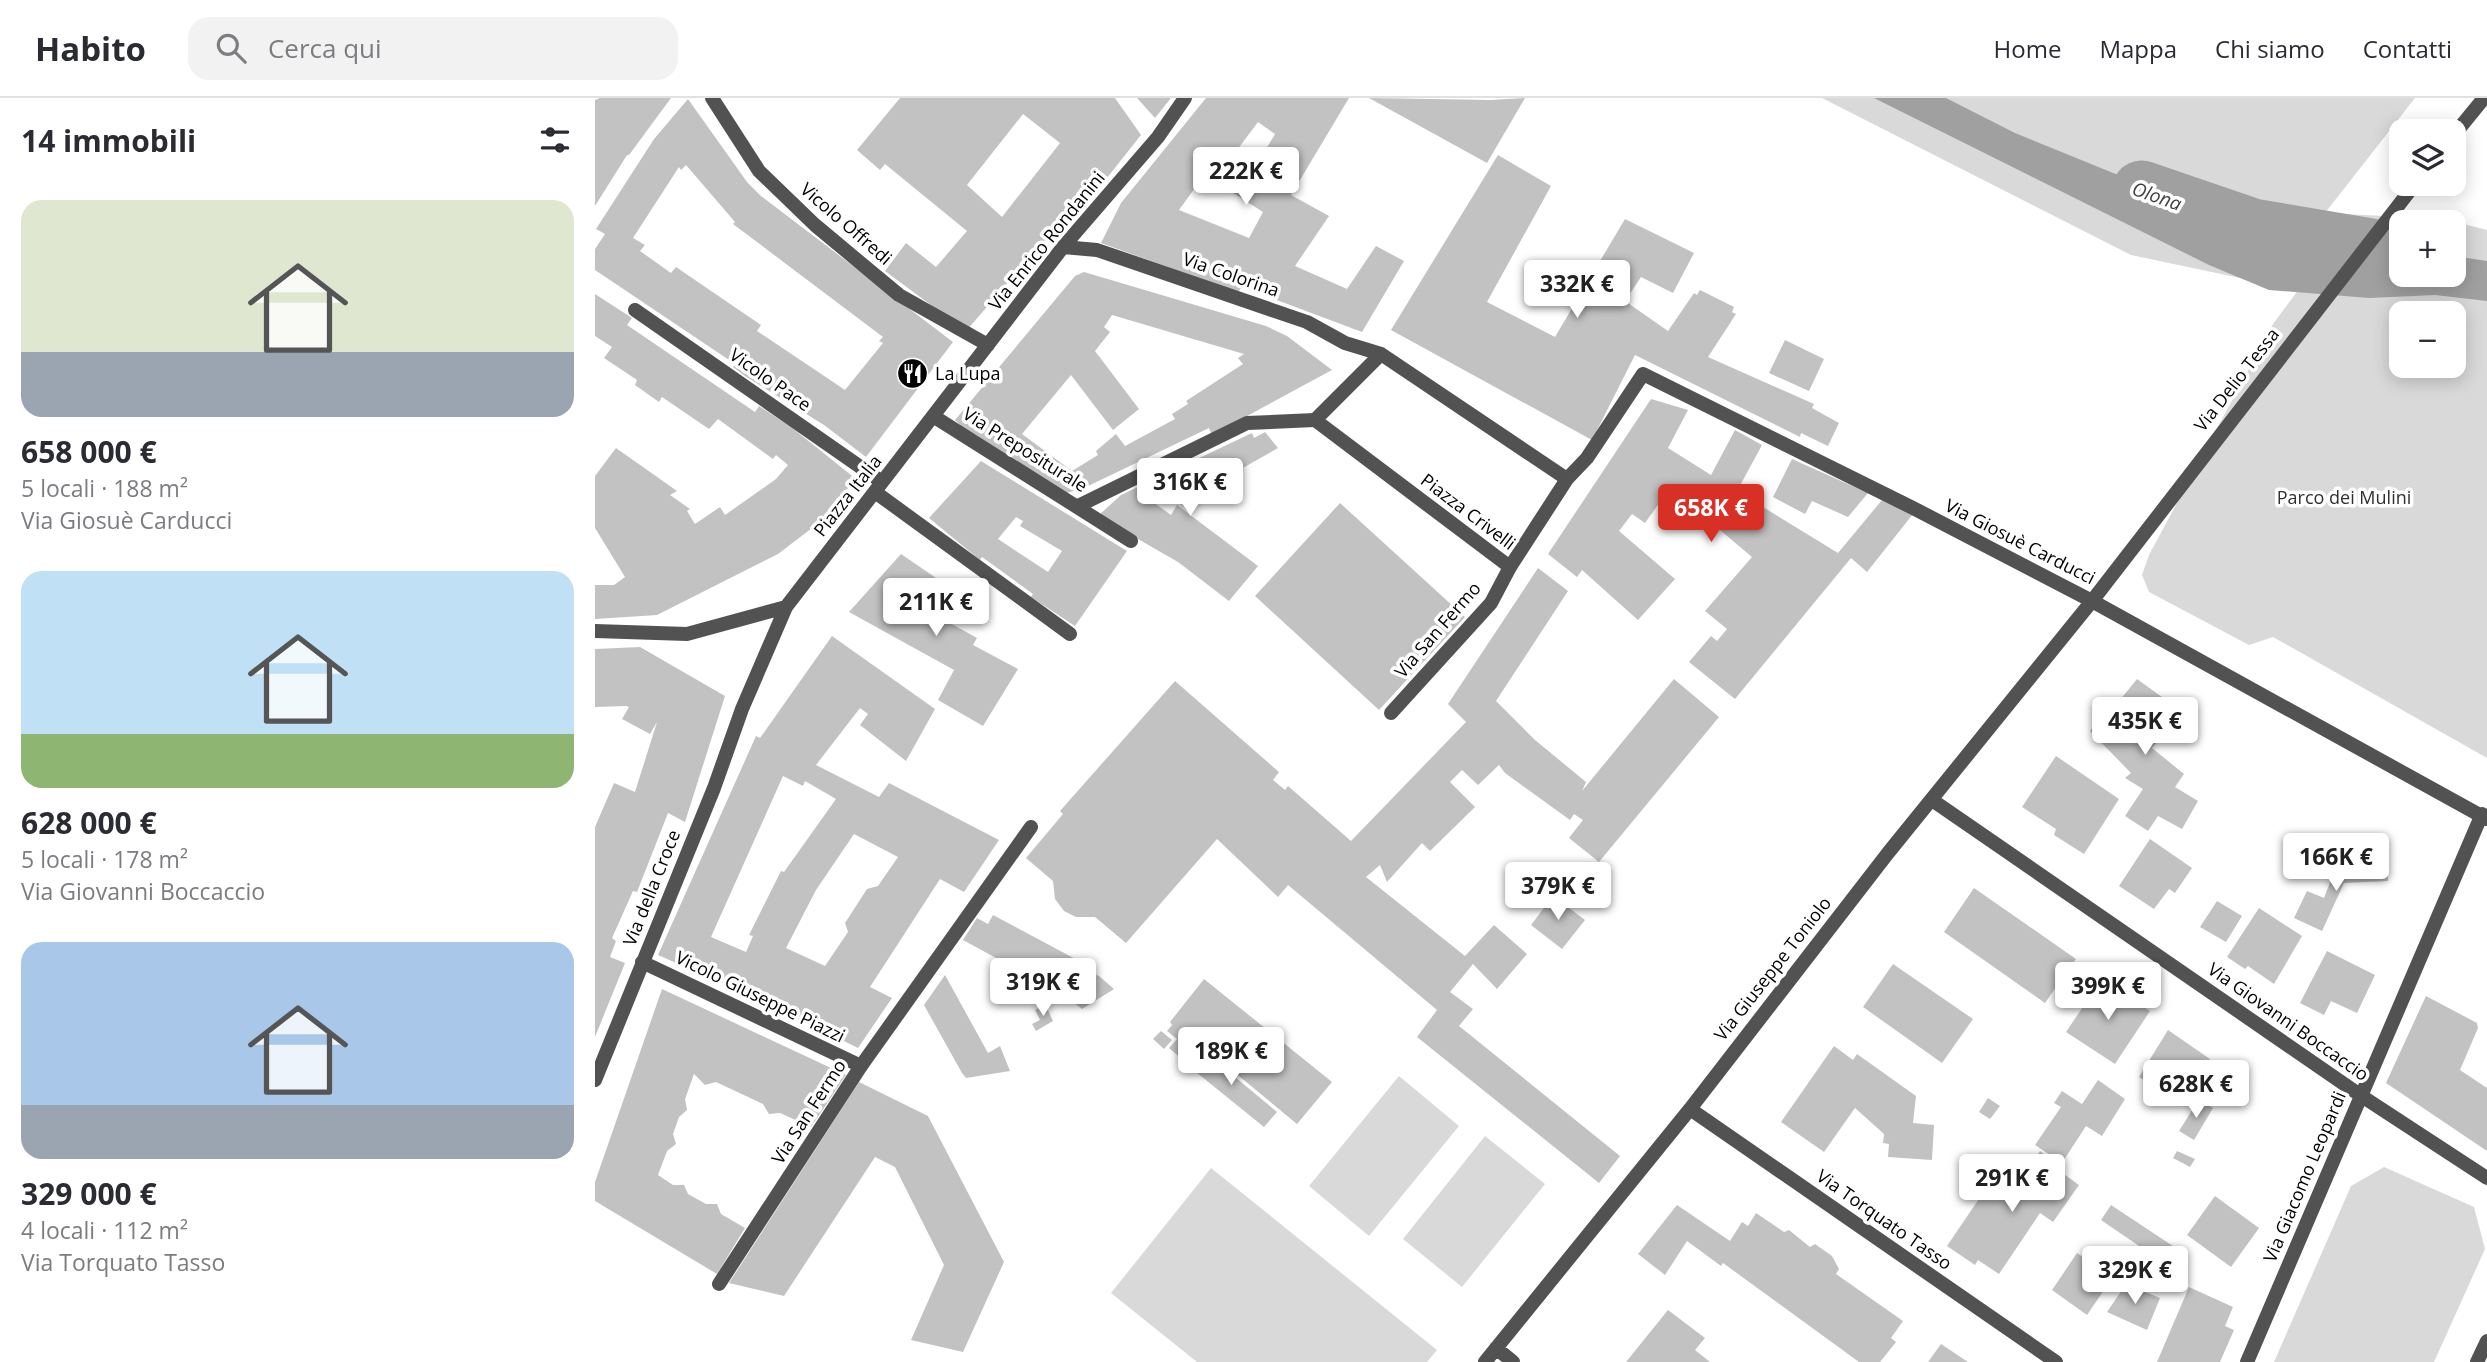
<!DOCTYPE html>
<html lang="it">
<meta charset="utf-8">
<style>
:root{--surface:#fff;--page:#f2f2f3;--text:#2b2b33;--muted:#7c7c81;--line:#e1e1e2;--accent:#d93025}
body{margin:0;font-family:"Open Sans",sans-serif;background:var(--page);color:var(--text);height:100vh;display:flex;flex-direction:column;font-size:26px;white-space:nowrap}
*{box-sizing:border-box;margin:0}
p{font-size:23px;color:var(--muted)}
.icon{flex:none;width:38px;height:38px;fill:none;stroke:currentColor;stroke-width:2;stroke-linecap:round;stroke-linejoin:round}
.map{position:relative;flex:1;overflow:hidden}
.details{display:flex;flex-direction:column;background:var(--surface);width:595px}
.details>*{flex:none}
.fabs{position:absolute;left:1794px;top:21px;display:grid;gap:14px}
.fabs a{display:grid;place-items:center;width:77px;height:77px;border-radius:14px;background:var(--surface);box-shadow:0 4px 18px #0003;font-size:35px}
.price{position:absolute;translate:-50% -60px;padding:0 16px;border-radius:7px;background:#fff;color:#222;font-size:23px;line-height:46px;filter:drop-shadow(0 2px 4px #0008)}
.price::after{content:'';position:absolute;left:50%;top:42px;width:21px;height:16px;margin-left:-10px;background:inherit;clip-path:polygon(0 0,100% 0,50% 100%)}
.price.selected{background:var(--accent);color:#fff}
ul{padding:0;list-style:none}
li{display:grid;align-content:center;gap:14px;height:371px;padding:0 21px}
li span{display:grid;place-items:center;height:217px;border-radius:21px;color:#555}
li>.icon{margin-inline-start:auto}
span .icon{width:126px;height:126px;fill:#fffc;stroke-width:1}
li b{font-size:30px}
h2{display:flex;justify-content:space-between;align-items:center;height:84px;padding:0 21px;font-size:30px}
header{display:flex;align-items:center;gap:42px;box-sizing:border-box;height:98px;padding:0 35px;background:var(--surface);border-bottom:2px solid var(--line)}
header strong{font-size:33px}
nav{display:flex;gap:38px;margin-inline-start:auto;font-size:24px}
.search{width:490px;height:63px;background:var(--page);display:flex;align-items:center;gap:18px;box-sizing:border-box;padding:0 24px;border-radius:21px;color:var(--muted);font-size:26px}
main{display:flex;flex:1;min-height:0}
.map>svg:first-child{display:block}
.green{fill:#d9d9d9;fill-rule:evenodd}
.water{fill:#a0a0a0}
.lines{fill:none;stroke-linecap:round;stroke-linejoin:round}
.river{stroke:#a0a0a0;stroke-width:61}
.building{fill:#c2c2c2;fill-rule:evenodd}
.pedestrian{stroke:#525252;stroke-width:14}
.minor{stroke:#525252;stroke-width:14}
.labels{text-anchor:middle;stroke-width:7;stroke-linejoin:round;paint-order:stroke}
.street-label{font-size:18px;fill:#000;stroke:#fff}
.poi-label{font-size:18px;fill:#000;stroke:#fff;text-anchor:start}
.park-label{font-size:18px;fill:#303030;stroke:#fff}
.water-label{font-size:19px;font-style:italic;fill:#414141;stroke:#fff}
</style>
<header>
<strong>Habito</strong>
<div class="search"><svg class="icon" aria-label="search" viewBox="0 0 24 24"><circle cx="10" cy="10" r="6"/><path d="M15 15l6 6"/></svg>Cerca qui</div>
<nav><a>Home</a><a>Mappa</a><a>Chi siamo</a><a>Contatti</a></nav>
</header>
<main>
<section class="details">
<h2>14 immobili<svg class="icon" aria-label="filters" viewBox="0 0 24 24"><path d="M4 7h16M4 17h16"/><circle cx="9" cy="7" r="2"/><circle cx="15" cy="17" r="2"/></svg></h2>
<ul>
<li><span style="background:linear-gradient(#dfe7d0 70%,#9aa5b1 0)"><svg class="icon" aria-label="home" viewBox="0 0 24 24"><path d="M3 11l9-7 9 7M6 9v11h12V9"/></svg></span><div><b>658 000 €</b><p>5 locali · 188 m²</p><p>Via Giosuè Carducci</p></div></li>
<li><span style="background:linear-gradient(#bfe0f5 75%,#8fb573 0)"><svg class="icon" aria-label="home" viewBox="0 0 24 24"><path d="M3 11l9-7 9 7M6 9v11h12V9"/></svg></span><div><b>628 000 €</b><p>5 locali · 178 m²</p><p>Via Giovanni Boccaccio</p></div></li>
<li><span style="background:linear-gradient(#a9c7e8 75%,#9aa5b1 0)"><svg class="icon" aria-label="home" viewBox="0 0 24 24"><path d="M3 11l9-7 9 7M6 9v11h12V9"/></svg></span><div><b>329 000 €</b><p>4 locali · 112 m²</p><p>Via Torquato Tasso</p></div></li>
</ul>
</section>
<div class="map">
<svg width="1892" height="1264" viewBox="0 0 1892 1264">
<rect width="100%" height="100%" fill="#fff"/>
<path class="green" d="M1227 0H1820L1730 115 1828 120 1850 124H1806V177H1858V124H1851L1853 122 1892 132V660L1678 539 1654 547 1554 494 1547 477 1554 457 1678 226 1707 187 1683 188 1536 157ZM1806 215H1858V268H1806Z
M804 978 864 1028 774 1138 714 1088Z
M890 1038 950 1086 867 1189 808 1141Z
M1789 1069 1879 1109 1890 1151 1839 1264H1679L1756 1088Z
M616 1070 842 1252 832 1264H602L516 1195Z"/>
<path class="water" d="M1279 0H1351L1420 35 1688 144 1739 157 1806 152V177H1858L1859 158 1892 163V203L1840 197 1774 200 1674 192 1614 167Z"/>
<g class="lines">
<path class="river" d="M1547 93 1658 131 1806 156"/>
</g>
<path class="building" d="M5 0H76L34 57H32L0 108V2Z
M305 0H520L546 37 469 134 462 128 371 233 290 173 311 145 341 169 372 133 290 66 285 72 262 52ZM428 16 465 45 407 119 372 87Z
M542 0H576L560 20Z
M611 0H754L696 97 734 118 700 168 752 191 781 148 809 163 767 234 647 189 643 194 506 145 526 105ZM663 24 680 36 657 75 636 60ZM626 82 637 89 635 93 668 114 654 140 584 112 605 83 618 91Z
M774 0 896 2 930 0 892 65Z
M93 1 152 84 166 98 358 244 271 359 229 327 150 278 138 269 140 266 0 172V151L10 136 1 131 59 41ZM91 67 140 124 138 126 288 239 284 243 288 245 250 292 162 233 166 227 81 169 76 175 45 153 50 147 38 140 84 69 86 72Z
M903 57 956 88 892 204 960 239 1030 121 1099 155 1078 195 1046 179 1030 203 1073 233 1099 195 1102 197 1105 192 1139 209 1137 214 1141 216 1113 259 1219 306 1217 310 1244 325 1233 348 1206 335 1205 339 1040 257 997 342 796 232Z
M489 174 671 228 692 238 737 272 617 337 614 330 491 389 472 395 461 392 380 336 377 338 360 322 480 178ZM517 217 649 256 643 260 648 266 591 303 593 306 577 316 580 321 530 348 521 336 501 353 503 357 477 373 427 336 476 277 518 332 544 311 500 253 515 234 509 229Z
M0 196 37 220 32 227 160 314 164 308 196 329 261 381 221 427 183 456 62 517 0 521V487H19L30 479 0 430V378L21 350 82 393 75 397 95 411 92 413 100 426 125 409 130 417 181 381 193 367 181 357 178 361 123 321 114 331 67 299 64 304 40 287 42 282 9 260 17 249 0 238Z
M1190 242 1229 261 1214 293 1174 275Z
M1056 301 1093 312 1073 350 1116 377 1140 332 1167 347 1142 393 1243 455 1287 402 1318 416 1272 474 1256 460 1140 601 1094 564 1116 538 1122 543 1132 531 1110 513 1157 459 1075 390 1050 425 1037 416 1024 433 1080 481 1043 522 987 472 982 479 953 456Z
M670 334 683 350 669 358 646 371 643 364 558 404 576 417 582 407 663 468 634 503 583 464 503 418 526 397 657 335 659 340Z
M1197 361 1273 395 1253 419 1217 403 1210 416 1178 399Z
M386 363 532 453 480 528 436 499 438 496 387 459 385 462 334 420ZM421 419 428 423 425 428 467 453 453 474 403 441Z
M745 405 870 519 784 612 660 498Z
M306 456 347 484 328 510 382 540 378 547 423 571 388 628 343 602 359 572 254 514Z
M943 470 973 493 901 603 940 642 991 684 987 693 1079 581 1124 619 1004 764 974 740 988 722 979 716 975 722 910 675 904 667 883 687 867 672 855 684 880 709 835 753 827 745 792 784 785 767 771 779 870 858 899 827 932 856 902 891 878 866 855 894 878 911 864 928 1025 1058 1004 1085 822 939 842 912 693 787 683 799 622 741 531 845 500 819H481L469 813 460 801 458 783 431 760 468 716 465 713 580 583 684 674 678 682 690 692 693 688 756 743 871 624 853 606Z
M237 538 340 611 311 663 265 627 273 616 265 610 221 667 284 699 294 685 404 742 369 794 345 781 275 889 297 900 263 950 166 902 63 857 161 638 165 640ZM188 678 208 688 210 683 241 701 189 774 186 773 154 837 158 838 151 854 116 839ZM259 736 303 759 283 788 272 791 250 825 253 834 230 868 191 850 221 792Z
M45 549 130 598 90 724 73 715 42 794 38 793 17 840 21 843 15 859 30 865 0 939V729L19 685 40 694 62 624 55 636 27 621 34 609 31 608 0 609V551Z
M1542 581 1567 599 1559 610 1578 625 1557 650 1589 676 1580 689 1603 703 1587 731 1563 718 1553 733 1530 718 1548 691 1530 680 1536 675 1495 633 1509 615 1512 618Z
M1461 658 1524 701 1489 756 1459 737 1461 731 1427 709Z
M1555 741 1597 770 1580 795 1574 791 1559 811 1524 788Z
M1793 768V783L1749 785 1727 833 1699 820 1712 793 1729 800 1741 769Z
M1379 790 1481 861 1450 905 1349 834Z
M958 798 990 822 967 851 936 827Z
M1622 803 1647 818 1631 844 1605 829Z
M1664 810 1707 838 1679 886 1653 868 1650 871 1632 859Z
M398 817 486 864 483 868 504 878 519 891 487 911 469 897 368 842 382 820 393 826Z
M1732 853 1780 877 1762 915 1736 903 1729 917 1705 905Z
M1298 866 1378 921 1347 965 1268 909Z
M350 877 393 955 405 948 415 973 371 980 367 975 329 907Z
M609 881 737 984 702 1026 604 945 589 963 574 950 582 941 572 933 577 927 575 924Z
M1506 882 1555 913 1520 966 1471 934Z
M67 891 251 977 216 1029 185 1015 174 1016 168 1006 121 984 110 987 99 976 90 1001 92 1012 84 1019 78 1036 81 1046 72 1053 63 1077 78 1087H89L93 1096 111 1106H122L126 1116 150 1130 122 1176 0 1103V1084Z
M1831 898 1882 925 1883 930 1865 972 1892 990V1053L1791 985Z
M450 906 458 923 441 933 437 926 445 922 440 912Z
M1573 932 1615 961 1585 1006 1544 979Z
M566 933 577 942 569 951 558 941Z
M1239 948 1258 962 1262 956 1321 998 1318 1025 1339 1027 1337 1062 1293 1059 1294 1046 1288 1045 1289 1036 1260 1010 1229 1054 1186 1024Z
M605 950 682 1014 669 1029 591 966Z
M1503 982 1530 1001 1507 1038 1491 1028 1467 1065 1440 1047 1466 1009 1459 1005 1467 993 1487 1006Z
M264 984 333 1018 409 1164 368 1254 316 1242 349 1167 300 1069 280 1059 189 1198 134 1185Z
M1393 1000 1405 1008 1395 1021 1384 1014Z
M1604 1001 1618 1010 1599 1042 1584 1033Z
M1445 1053 1462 1066 1459 1069 1484 1087 1458 1124 1445 1115 1404 1176 1383 1162 1380 1167 1352 1148 1394 1086 1413 1100Z
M1582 1053 1600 1061 1595 1069 1578 1060Z
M1620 1098 1664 1130 1636 1169 1592 1137Z
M1082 1107 1135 1143 1147 1124 1153 1128 1161 1115 1189 1134 1194 1132 1215 1149 1220 1146 1237 1158 1244 1171 1241 1176 1308 1223 1296 1240 1301 1244 1285 1264H1264L1128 1165 1126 1168 1092 1143 1070 1177 1043 1156Z
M1516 1107 1584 1152 1564 1178 1545 1164 1538 1174 1530 1168 1544 1148 1506 1122Z
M1482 1155 1518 1179 1492 1217 1457 1192Z
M1531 1186 1565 1200 1552 1232 1512 1214Z
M1594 1189 1638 1209 1630 1228 1639 1232 1625 1264H1562Z
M1073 1212 1110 1240 1100 1252 1115 1264H1031Z
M1346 1246 1373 1264H1333Z"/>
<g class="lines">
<path class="pedestrian" d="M280 394 475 536
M483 408 652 325 720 322
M796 615 896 505 915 469
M124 1186 266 968 436 729"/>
<path class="minor" d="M117 0 164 73 220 127 304 197 393 247
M1858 38 1889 0
M468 149 502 152 712 224 750 245 786 256 972 381 915 469 720 322 786 256
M40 212 287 384
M338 318 536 443
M972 381 992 360 1048 276 1318 410 1497 503 1892 721
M0 533 92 536 191 509
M1337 702 1765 997 1892 1080
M47 864 266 968
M0 982 119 690 147 611 191 509 468 149 563 39 590 0
M1095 1011 1461 1264
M901 1250 918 1264
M890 1264 1095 1011 1293 755 1497 503 1820 86
M1652 1264 1887 716
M1882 1264 1892 1243"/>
</g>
<defs>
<symbol id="restaurant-disc" viewBox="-11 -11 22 22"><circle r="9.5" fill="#000" stroke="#fff"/><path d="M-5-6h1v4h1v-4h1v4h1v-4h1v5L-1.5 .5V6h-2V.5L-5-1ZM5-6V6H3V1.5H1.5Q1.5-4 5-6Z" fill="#fff"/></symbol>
</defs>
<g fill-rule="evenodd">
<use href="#restaurant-disc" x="300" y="258" width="35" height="35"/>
</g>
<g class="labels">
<g class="street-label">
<text transform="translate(251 126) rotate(41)" y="6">Vicolo Offredi</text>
<text transform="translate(452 143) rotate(-51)" y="6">Via Enrico Rondanini</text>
<text transform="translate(636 177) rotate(19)" y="6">Via Colorina</text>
<text transform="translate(175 282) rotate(35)" y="6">Vicolo Pace</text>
<text transform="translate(1642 282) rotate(-52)" y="6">Via Delio Tessa</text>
<text transform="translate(430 352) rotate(32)" y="6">Via Prepositurale</text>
<text transform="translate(253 398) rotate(-52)" y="6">Piazza Italia</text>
<text transform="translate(873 414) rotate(37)" y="6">Piazza Crivelli</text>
<text transform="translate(1425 444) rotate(27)" y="6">Via Giosuè Carducci</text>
<text transform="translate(843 532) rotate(-49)" y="6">Via San Fermo</text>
<text transform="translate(57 790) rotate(-68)" y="6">Via della Croce</text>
<text transform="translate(1178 871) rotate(-52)" y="6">Via Giuseppe Toniolo</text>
<text transform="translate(165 899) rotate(26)" y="6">Vicolo Giuseppe Piazzi</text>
<text transform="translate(1693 924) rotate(35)" y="6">Via Giovanni Boccaccio</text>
<text transform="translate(214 1014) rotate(-57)" y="6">Via San Fermo</text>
<text transform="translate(1710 1079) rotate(-67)" y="6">Via Giacomo Leopardi</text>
<text transform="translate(1289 1122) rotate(35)" y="6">Via Torquato Tasso</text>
</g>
<g class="poi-label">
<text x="340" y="282">La Lupa</text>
</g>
<g class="park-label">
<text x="1749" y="406">Parco dei Mulini</text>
</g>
<g class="water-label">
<text transform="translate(1562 98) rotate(19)" y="7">Olona</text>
</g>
</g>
</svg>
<div class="fabs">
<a><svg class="icon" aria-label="layers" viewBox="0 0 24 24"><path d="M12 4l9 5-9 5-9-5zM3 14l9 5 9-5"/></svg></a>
<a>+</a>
<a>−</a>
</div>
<b class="price" style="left:651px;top:109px">222K €</b>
<b class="price" style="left:982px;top:222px">332K €</b>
<b class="price" style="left:595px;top:420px">316K €</b>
<b class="price selected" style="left:1116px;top:446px">658K €</b>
<b class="price" style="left:341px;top:540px">211K €</b>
<b class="price" style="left:1550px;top:659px">435K €</b>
<b class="price" style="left:1741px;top:795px">166K €</b>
<b class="price" style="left:963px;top:824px">379K €</b>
<b class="price" style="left:448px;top:920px">319K €</b>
<b class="price" style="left:1513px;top:924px">399K €</b>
<b class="price" style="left:636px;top:989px">189K €</b>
<b class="price" style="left:1601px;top:1022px">628K €</b>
<b class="price" style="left:1417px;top:1116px">291K €</b>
<b class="price" style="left:1540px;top:1208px">329K €</b>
</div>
</main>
